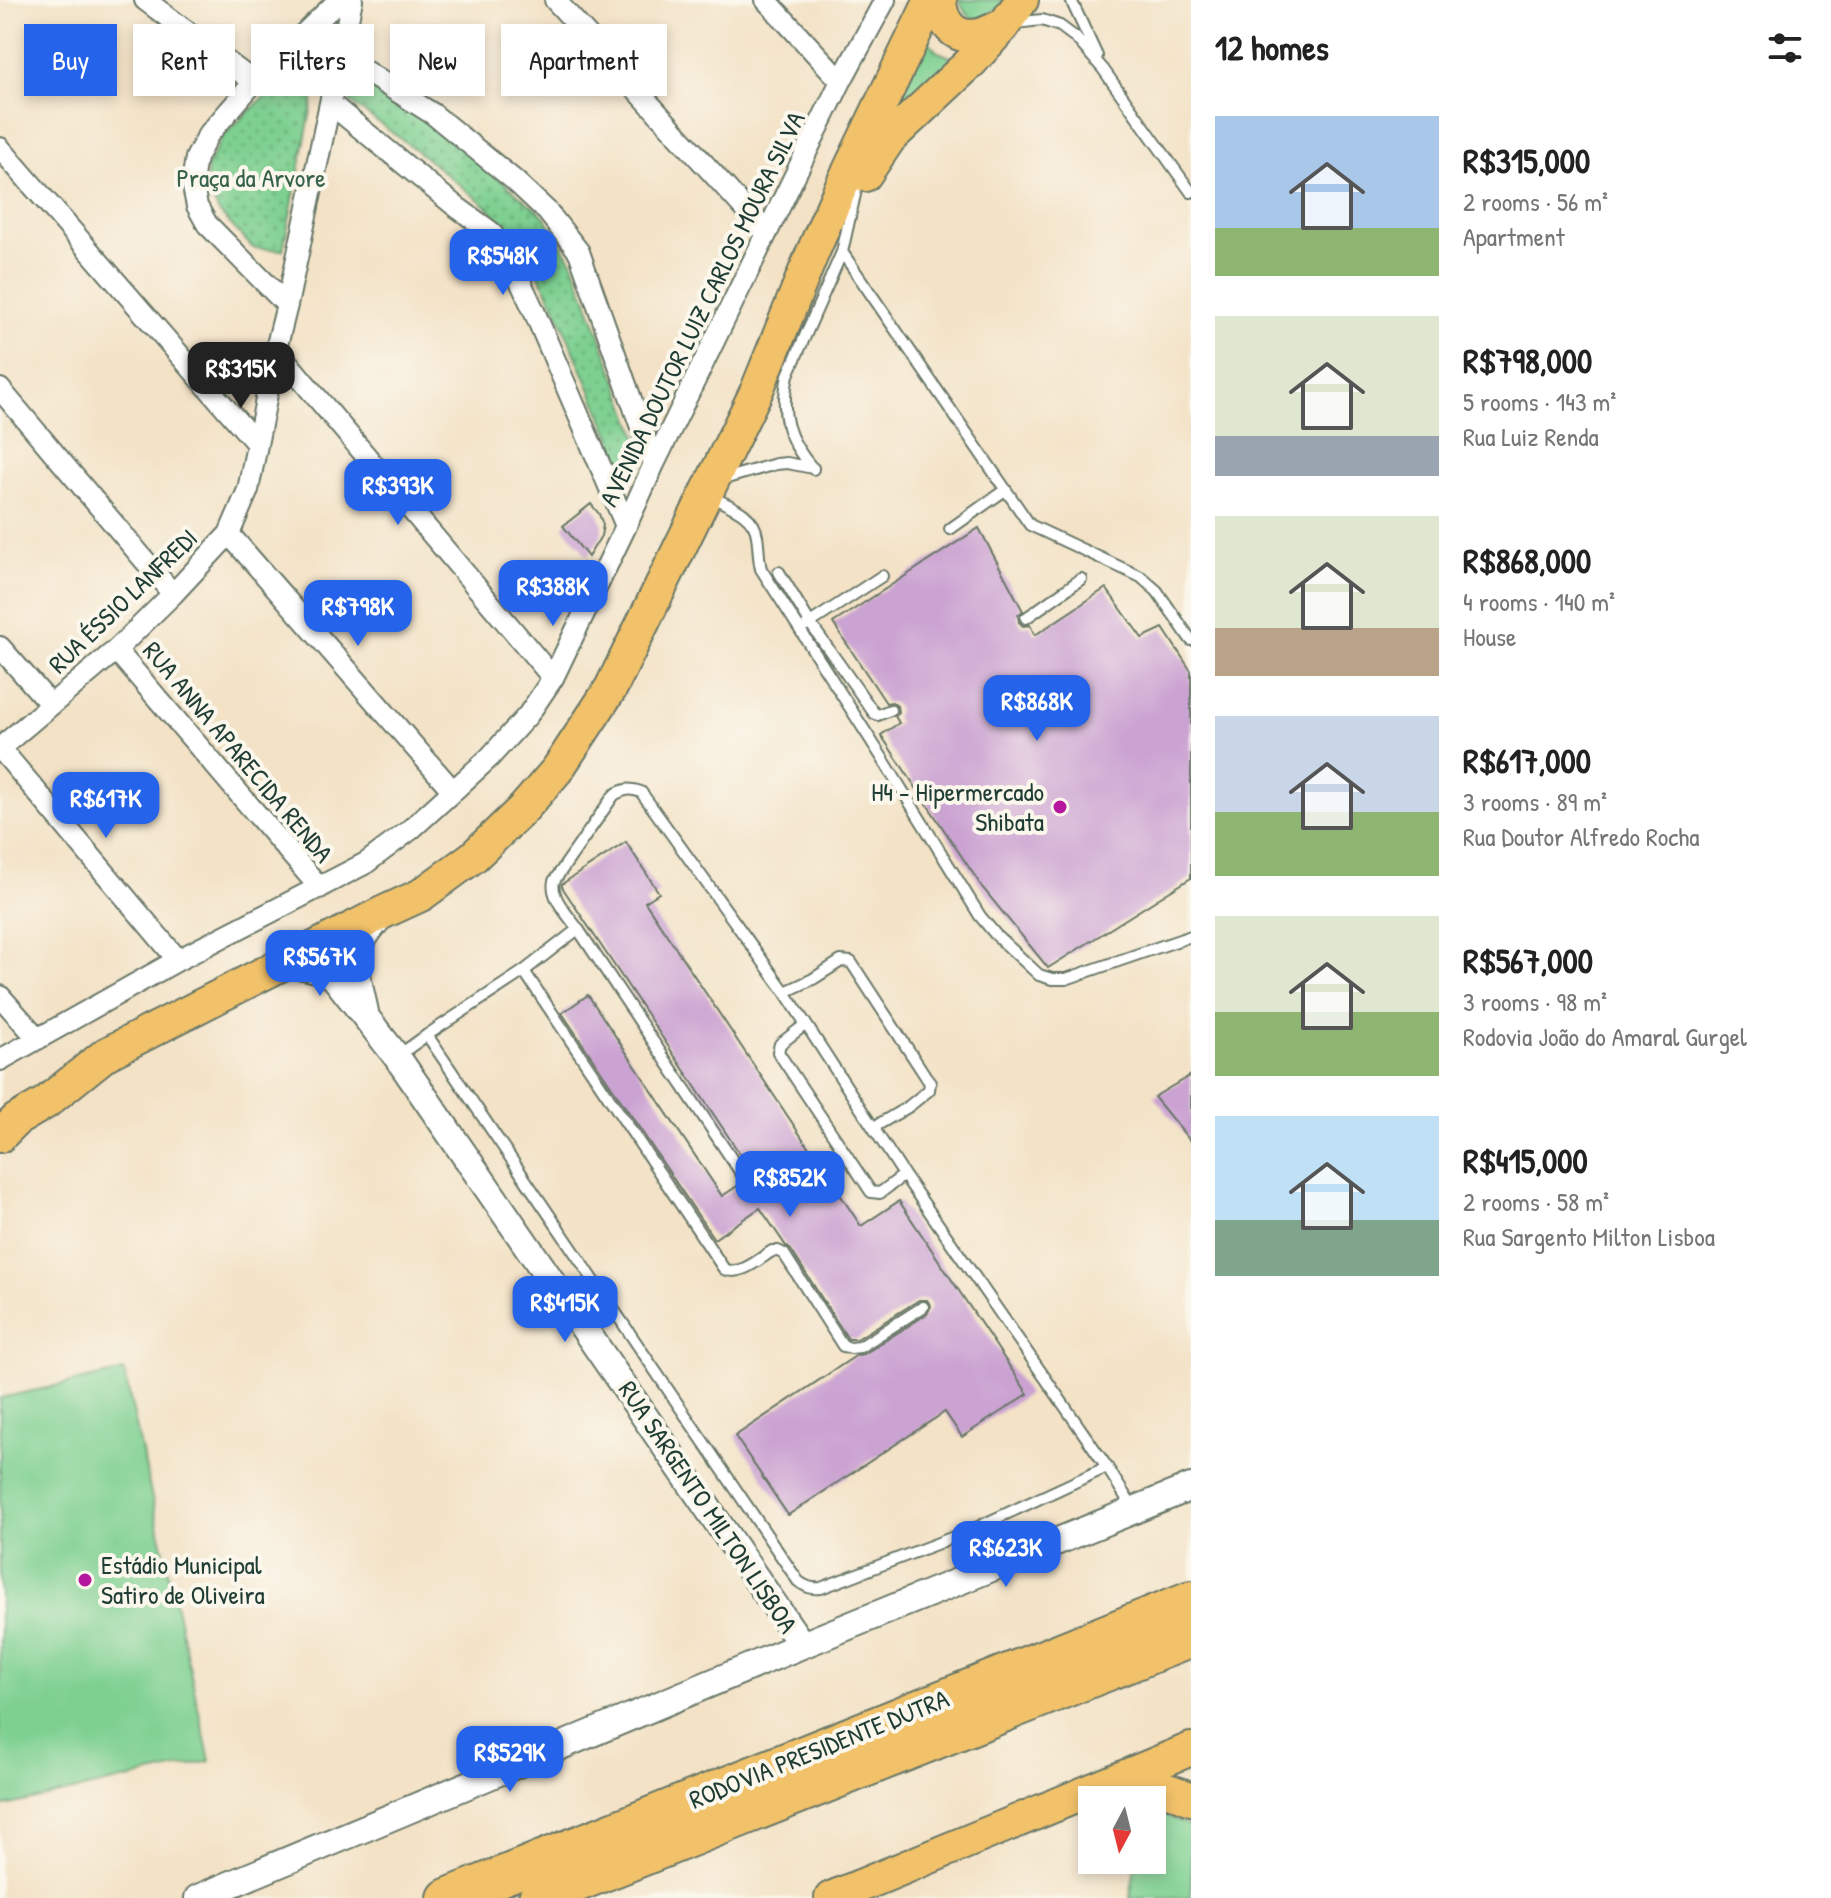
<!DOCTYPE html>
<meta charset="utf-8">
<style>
:root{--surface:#fff;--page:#f2f2f2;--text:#222;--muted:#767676;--accent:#2563eb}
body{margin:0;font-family:"Patrick Hand",sans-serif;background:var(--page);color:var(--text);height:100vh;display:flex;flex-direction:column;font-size:30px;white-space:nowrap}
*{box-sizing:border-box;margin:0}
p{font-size:26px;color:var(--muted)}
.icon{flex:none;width:44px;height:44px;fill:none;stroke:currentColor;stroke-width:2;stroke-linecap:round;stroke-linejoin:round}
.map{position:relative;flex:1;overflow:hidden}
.details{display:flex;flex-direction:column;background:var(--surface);width:640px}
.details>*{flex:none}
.top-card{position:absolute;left:24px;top:24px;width:760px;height:72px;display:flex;gap:16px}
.needle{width:52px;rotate:187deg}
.fabs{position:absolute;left:1078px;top:1786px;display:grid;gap:16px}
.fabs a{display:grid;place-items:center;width:88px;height:88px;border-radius:0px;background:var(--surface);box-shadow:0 4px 12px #0003;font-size:40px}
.price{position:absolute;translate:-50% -68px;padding:0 18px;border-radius:16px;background:var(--accent);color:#fff;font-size:26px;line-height:52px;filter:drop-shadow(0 2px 4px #0008)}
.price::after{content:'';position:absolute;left:50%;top:48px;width:24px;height:18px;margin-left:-12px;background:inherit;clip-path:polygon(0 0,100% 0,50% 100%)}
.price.active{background:#222;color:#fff}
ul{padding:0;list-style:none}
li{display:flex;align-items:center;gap:24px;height:200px;padding:0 24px}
li span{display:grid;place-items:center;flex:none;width:224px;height:160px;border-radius:0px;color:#555}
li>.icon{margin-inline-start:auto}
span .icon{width:96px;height:96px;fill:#fffc;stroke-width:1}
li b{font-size:34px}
h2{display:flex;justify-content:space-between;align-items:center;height:96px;padding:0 24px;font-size:34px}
.pill{padding:0 28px;border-radius:0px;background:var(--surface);box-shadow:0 4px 12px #0003;font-size:28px;line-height:72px}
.pill.active{background:var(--accent);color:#fff}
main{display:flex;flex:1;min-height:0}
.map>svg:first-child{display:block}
.grass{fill:#7ed091;stroke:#4e8662;stroke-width:2}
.park{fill:url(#park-dots);stroke:#4e8662;stroke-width:2}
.building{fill:#cba3d2}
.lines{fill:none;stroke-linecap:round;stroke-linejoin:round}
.service-casing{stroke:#697767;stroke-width:14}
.minor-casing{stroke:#697767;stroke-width:24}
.tertiary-casing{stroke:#697767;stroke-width:30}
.primary-casing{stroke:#697767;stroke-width:36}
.motorway-casing{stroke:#697767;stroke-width:42}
.service{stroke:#fff;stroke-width:10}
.minor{stroke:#fff;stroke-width:20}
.tertiary{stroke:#fff;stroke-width:26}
.primary{stroke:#f2c26a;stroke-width:32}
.motorway{stroke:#f2c26a;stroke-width:38}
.poi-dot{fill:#b5179e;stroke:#fbf7ec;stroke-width:3}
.labels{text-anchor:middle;stroke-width:8;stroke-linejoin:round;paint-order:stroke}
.park-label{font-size:26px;fill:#37624b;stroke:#fbf7ec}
.street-label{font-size:26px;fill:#1f3d34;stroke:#fbf7ec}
.poi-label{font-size:26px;fill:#1f3d34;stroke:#fbf7ec;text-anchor:end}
</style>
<main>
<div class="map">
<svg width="1191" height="1898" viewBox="0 0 1191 1898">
<defs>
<pattern id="park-dots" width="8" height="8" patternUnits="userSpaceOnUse" patternTransform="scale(2)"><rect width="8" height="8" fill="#7ed091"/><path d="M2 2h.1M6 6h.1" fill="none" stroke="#67aa77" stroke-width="1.8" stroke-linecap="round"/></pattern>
</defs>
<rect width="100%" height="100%" fill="#fbf7ec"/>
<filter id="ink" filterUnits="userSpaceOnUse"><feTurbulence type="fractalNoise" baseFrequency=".0125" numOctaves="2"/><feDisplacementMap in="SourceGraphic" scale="16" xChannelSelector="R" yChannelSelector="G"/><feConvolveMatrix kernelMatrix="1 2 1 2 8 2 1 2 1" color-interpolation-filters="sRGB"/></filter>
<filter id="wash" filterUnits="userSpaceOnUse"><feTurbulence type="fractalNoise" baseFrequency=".006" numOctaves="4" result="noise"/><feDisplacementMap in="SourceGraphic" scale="32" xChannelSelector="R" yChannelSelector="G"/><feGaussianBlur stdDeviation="1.8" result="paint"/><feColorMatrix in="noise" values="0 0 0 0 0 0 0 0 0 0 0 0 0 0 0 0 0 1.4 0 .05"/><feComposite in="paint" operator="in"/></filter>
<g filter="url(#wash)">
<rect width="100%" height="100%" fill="#f3e2c6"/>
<path class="grass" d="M959 0H1006C988 19 973 33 959 0Z
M927 38 936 51 953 58 880 138Z
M124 1371 210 1761 0 1807V1398Z
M1152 1810 1191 1826V1898H1130L1136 1860H1152Z"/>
<path class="park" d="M322 56 283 250 253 248 219 212 207 189V166L223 136 278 84Z
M362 80 428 118 545 217 573 263 646 460 628 477 555 307 526 249 489 208 412 147 350 102Z"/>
<g id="blocks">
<path class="building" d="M591 504 599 514 603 525 601 536 588 557 563 526Z
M979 528 1023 611 1018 615 1019 622 1023 626 1030 625 1035 635 1106 588 1142 638 1163 628 1191 671V878L1048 968 982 887 881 735 899 723 895 716 898 712 897 706 892 702 886 703 833 623Z
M626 842 659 893 645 902 861 1226 899 1201 1028 1394 962 1437 945 1412 788 1515 735 1436 857 1355 864 1354 927 1314 931 1306 927 1300H919L857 1339H848L791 1250 786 1246 760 1208 714 1239 562 1013 588 995 722 1196 754 1175 562 887V884Z
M1191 1075V1142L1154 1097Z"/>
</g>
</g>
<g filter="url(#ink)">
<use href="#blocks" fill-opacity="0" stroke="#697767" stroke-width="2"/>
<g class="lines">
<defs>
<path id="service" d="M1071 0 1097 56
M1015 23 1042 20 1060 26 1076 38 1103 69 1191 192
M842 252 1030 525 1141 577 1157 591 1191 640
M813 469C786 438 780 414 788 375L842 252 856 190
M720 480 776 464 787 463 813 468
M708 495C726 505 754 512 757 536 759 547 758 557 761 569L881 756 980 916 995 934 1039 975 1052 979H1066L1191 936
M950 529 1005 490
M779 572 810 623 874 713 878 715 890 710
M1026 618 1081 579
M807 625 882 576
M578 929C569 916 550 898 554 881L614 795C624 789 630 788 641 792L785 992 904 1175 1107 1467 1134 1510
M524 971 578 929 741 1173
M785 992 813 979 841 961 851 962 930 1083 929 1090 908 1107 874 1127
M806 1024 780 1044 778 1052 871 1192 880 1193 904 1175
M427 1035 798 1581C806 1587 811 1589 821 1588L967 1532 1107 1467
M399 1055 427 1035 524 971 724 1269C740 1277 759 1259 772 1251H778L784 1254 843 1346 851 1348 860 1347 923 1307"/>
<path id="minor" d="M145 0 254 82
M555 0 767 233
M766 0 841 81
M285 53 320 47 341 56 433 114 514 180 547 211 579 252 654 464
M331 104 454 205 491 232 514 268 534 311 626 526
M0 148 257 444
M287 305 207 224 197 206 192 182 196 158 208 135 254 82 339 0
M276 349 553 678
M0 389 173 594
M229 534 453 791
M0 647 51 705
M116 650 320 888
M0 748 116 650 173 594 229 534 248 490 276 349 287 305 352 0
M0 748 178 960
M0 996 38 1039
M0 1060 178 960 366 863 410 830 453 791 489 758 528 715 553 678 626 526 654 464 841 81 885 0"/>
<path id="tertiary" d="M284 963C302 966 320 967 335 978L397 1057 802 1645
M365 1012C361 992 351 963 361 943 366 932 376 922 383 913
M198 1898 802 1645 1191 1487"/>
<path id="primary" d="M940 0C941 22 954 40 979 35 987 33 996 28 1004 25
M865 175 890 138 971 62 1004 25 1022 0
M0 1136 16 1120 45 1103 106 1054 384 912 421 895 473 857 524 808 557 770 611 688 757 390 812 254 841 187 931 0
M1115 1783C1145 1784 1163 1786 1191 1799
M831 1898 1191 1749"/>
<path id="motorway" d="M447 1898 1191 1600
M538 1898 1191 1638"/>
</defs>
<use href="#service" class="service-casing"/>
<use href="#minor" class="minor-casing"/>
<use href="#tertiary" class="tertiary-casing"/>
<use href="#primary" class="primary-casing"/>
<use href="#motorway" class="motorway-casing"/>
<use href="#service" class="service"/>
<use href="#minor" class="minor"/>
<use href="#tertiary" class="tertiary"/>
<use href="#primary" class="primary"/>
<use href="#motorway" class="motorway"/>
</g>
</g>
<g class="poi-dot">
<circle cx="1060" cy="807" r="8"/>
<circle cx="85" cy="1580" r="8"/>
</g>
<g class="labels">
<g class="park-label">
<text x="251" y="187">Praça da Arvore</text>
</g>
<g class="street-label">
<text transform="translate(702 309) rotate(-64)" y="9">AVENIDA DOUTOR LUIZ CARLOS MOURA SILVA</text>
<text transform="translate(123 601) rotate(-44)" y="9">RUA ÉSSIO LANFREDI</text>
<text transform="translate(238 752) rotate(50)" y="9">RUA ANNA APARECIDA RENDA</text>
<text transform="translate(708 1507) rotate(56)" y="9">RUA SARGENTO MILTON LISBOA</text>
<text transform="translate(819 1749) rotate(-22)" y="9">RODOVIA PRESIDENTE DUTRA</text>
</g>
<g class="poi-label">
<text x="1044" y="801">H4 - Hipermercado<tspan x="1044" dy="30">Shibata</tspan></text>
<text x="101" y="1574" text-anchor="start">Estádio Municipal<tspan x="101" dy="30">Satiro de Oliveira</tspan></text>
</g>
</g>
</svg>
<div class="fabs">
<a><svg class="needle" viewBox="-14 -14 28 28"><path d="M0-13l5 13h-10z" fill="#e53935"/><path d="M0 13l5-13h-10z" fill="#767676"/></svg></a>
</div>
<b class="price" style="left:503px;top:297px">R$548K</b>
<b class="price active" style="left:241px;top:410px">R$315K</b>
<b class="price" style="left:398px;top:527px">R$393K</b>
<b class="price" style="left:553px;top:628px">R$388K</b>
<b class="price" style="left:358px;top:648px">R$798K</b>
<b class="price" style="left:1037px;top:743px">R$868K</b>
<b class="price" style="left:106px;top:840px">R$617K</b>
<b class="price" style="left:320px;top:998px">R$567K</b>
<b class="price" style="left:790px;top:1219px">R$852K</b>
<b class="price" style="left:565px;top:1344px">R$415K</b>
<b class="price" style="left:1006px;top:1589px">R$623K</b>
<b class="price" style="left:510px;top:1794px">R$529K</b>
<div class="top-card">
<a class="pill active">Buy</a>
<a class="pill">Rent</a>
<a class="pill">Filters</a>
<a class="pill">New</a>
<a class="pill">Apartment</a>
</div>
</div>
<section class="details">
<h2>12 homes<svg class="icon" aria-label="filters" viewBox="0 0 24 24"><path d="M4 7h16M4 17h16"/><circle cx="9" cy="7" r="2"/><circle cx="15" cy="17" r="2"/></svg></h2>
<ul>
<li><span style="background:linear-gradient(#a9c7e8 70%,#8fb573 0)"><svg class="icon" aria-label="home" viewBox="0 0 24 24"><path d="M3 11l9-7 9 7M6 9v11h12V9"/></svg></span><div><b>R$315,000</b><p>2 rooms · 56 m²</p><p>Apartment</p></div></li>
<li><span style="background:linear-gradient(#dfe7d0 75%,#9aa5b1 0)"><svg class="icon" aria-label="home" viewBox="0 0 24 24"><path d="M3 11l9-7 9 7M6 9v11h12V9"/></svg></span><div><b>R$798,000</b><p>5 rooms · 143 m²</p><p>Rua Luiz Renda</p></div></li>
<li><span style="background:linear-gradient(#dfe7d0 70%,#b9a48a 0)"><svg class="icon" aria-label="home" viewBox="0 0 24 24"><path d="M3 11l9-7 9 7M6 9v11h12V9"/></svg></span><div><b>R$868,000</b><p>4 rooms · 140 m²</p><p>House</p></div></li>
<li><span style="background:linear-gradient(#c9d6e8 60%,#8fb573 0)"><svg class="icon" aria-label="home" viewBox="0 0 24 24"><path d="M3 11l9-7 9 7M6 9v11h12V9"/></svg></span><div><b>R$617,000</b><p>3 rooms · 89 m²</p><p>Rua Doutor Alfredo Rocha</p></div></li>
<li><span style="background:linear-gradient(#dfe7d0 60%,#8fb573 0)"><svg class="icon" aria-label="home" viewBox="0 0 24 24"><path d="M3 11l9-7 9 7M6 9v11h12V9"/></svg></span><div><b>R$567,000</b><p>3 rooms · 98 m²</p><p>Rodovia João do Amaral Gurgel</p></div></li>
<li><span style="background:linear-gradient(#bfe0f5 65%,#7fa58c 0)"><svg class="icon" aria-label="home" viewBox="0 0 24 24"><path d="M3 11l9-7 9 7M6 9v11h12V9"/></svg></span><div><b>R$415,000</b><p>2 rooms · 58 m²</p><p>Rua Sargento Milton Lisboa</p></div></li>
</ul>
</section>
</main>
